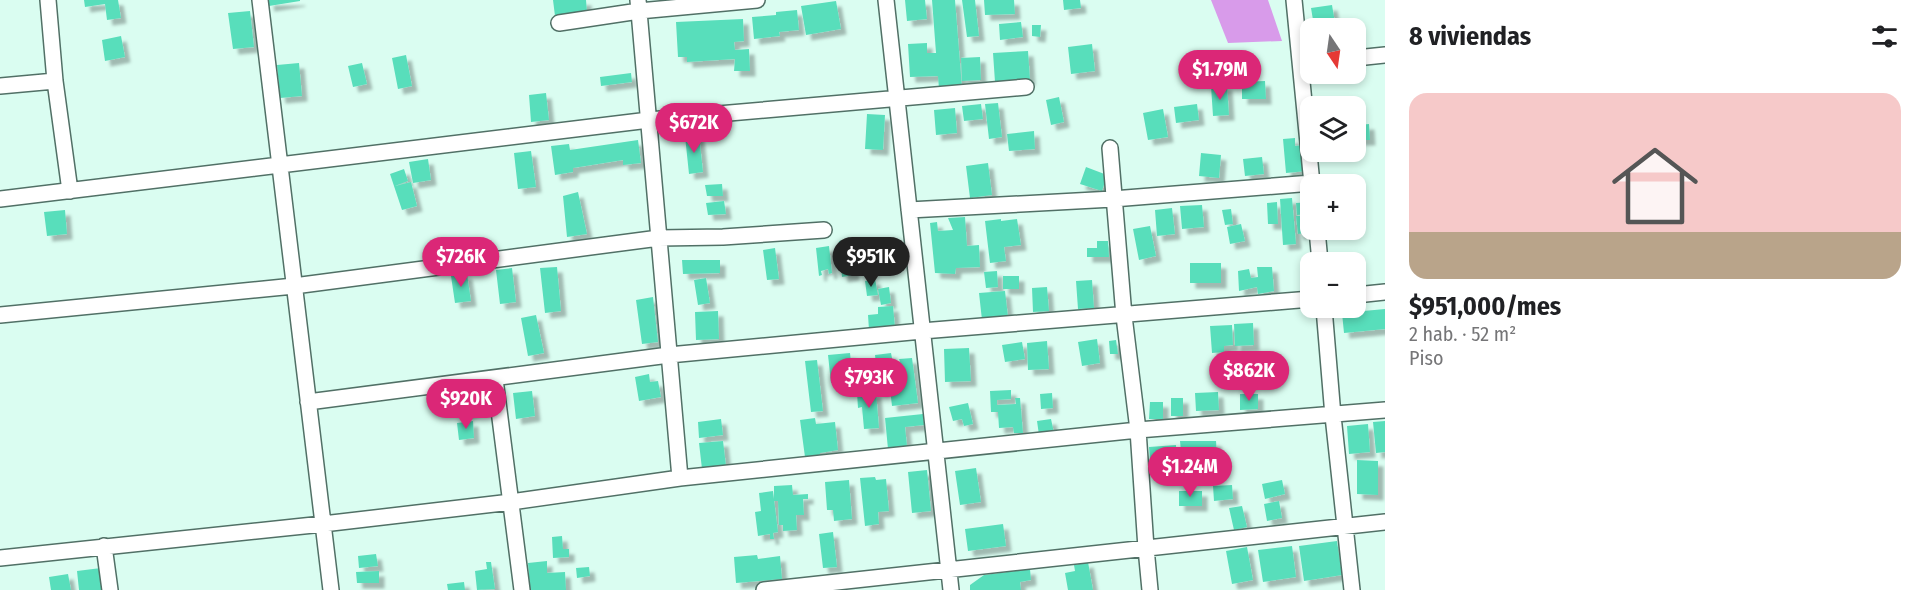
<!DOCTYPE html>
<html lang="es">
<meta charset="utf-8">
<style>
:root{--surface:#fff;--page:#f2f2f2;--text:#202124;--muted:#757577;--line:#e0e0e0;--accent:#db2777}
body{margin:0;font-family:"Fira Sans Condensed",sans-serif;background:var(--page);color:var(--text);height:100vh;display:flex;flex-direction:column;font-size:22px;white-space:nowrap}
*{box-sizing:border-box;margin:0}
p{font-size:20px;color:var(--muted)}
.icon{flex:none;width:33px;height:33px;fill:none;stroke:currentColor;stroke-width:2;stroke-linecap:round;stroke-linejoin:round}
.map{position:relative;flex:1;overflow:hidden}
.details{display:flex;flex-direction:column;background:var(--surface);width:540px}
.details>*{flex:none}
.needle{width:39px;rotate:167deg}
.buttons{position:absolute;left:1300px;top:18px;display:grid;gap:12px}
.buttons a{display:grid;place-items:center;width:66px;height:66px;border-radius:12px;background:var(--surface);box-shadow:0 3px 9px #0003;font-size:30px}
.price{position:absolute;translate:-50% -51px;padding:0 14px;border-radius:21px;background:var(--accent);color:#fff;font-size:20px;line-height:39px;filter:drop-shadow(0 2px 3px #0008)}
.price::after{content:'';position:absolute;left:50%;top:36px;width:18px;height:14px;margin-left:-9px;background:inherit;clip-path:polygon(0 0,100% 0,50% 100%)}
.price.active{background:#222;color:#fff}
ul{padding:0;list-style:none}
li{display:grid;align-content:center;gap:12px;height:318px;padding:0 24px}
li+li{border-top:2px solid var(--line)}
li span{display:grid;place-items:center;height:186px;border-radius:18px;color:#555}
li>.icon{margin-inline-start:auto}
span .icon{width:108px;height:108px;fill:#fffc;stroke-width:1}
li b{font-size:26px}
h2{display:flex;justify-content:space-between;align-items:center;height:72px;padding:0 24px;font-size:26px}
main{display:flex;flex:1;min-height:0}
.map>svg:first-child{display:block}
.water{fill:#d89bea}
.building{fill:#59debb;filter:url(#shadow)}
.lines{fill:none;stroke-linecap:round;stroke-linejoin:round}
.minor-casing{stroke:#517066;stroke-width:18}
.minor{stroke:#fff;stroke-width:15}
</style>
<main>
<div class="map">
<svg width="1385" height="590" viewBox="0 0 1385 590">
<defs>
<filter id="shadow"><feDropShadow dx="5.5" dy="5.5" stdDeviation="1.5" flood-color="#0004"/></filter>
</defs>
<rect width="100%" height="100%" fill="#dafdf1"/>
<path class="water" d="M1211 0H1268L1282 41 1228 43Z"/>
<path class="building" d="M84 0H118L121 18 107 20 105 4 85 7Z
M268 0H300V1L269 6Z
M553 0H586L587 12 555 16Z
M905 0H925L927 19 907 21Z
M932 0H955L962 88 939 89 938 76 910 77 908 44 927 43V53H936Z
M962 0H975L979 36 967 37Z
M984 0H1014L1015 14 985 15Z
M1063 0H1080L1081 8 1064 10Z
M836 1 841 29 806 35 801 6Z
M1332 5 1335 23 1314 26 1311 8Z
M797 10 799 30 779 32 780 36 754 39 752 17 776 15V12Z
M250 11 254 47 233 49 228 13Z
M743 19 744 41 734 42 735 50 749 49 750 71H734L735 59 687 62V57H678L676 22Z
M1021 22 1023 37 1000 40 999 24Z
M1032 25H1041L1040 37 1032 36Z
M121 36 125 57 105 61 102 40Z
M1092 44 1095 71 1071 74 1068 47Z
M1028 51 1030 80 995 82 993 53Z
M406 55 412 86 398 89 392 58Z
M980 57 981 80 962 81 961 58Z
M299 63 302 96 280 98 277 65Z
M362 63 367 84 353 87 348 66Z
M631 73 632 82 601 86 600 77Z
M1265 81 1266 99H1242V82Z
M1227 85 1229 115 1213 116 1211 86Z
M546 93 549 120 531 122 529 95Z
M1059 97 1064 122 1051 125 1046 100Z
M998 103 1002 137 989 139 985 104Z
M981 104 983 119 964 121 962 106Z
M1197 104 1199 120 1176 123 1174 107Z
M955 108 957 133 936 135 934 110Z
M1163 109 1168 137 1148 140 1143 113Z
M867 114 885 115 883 150 865 149Z
M1369 124 1370 140H1359L1358 125Z
M1034 131 1035 149 1009 151 1007 134Z
M699 135 703 172 689 174 685 136Z
M1295 138V146L1304 145 1307 171 1286 173 1283 139Z
M638 140 641 163 623 165V160L573 168V172L555 175 551 146 569 144 570 150Z
M531 151 536 187 518 189 514 153Z
M1201 153 1221 155 1219 178 1199 176Z
M1262 157 1264 174 1245 176 1243 159Z
M428 159 431 180 413 183 409 162Z
M988 163 992 195 970 198 966 166Z
M1086 167 1107 175 1102 191 1080 184Z
M404 169 408 181 395 186 411 182 417 206 402 210 390 174Z
M722 184 723 196H707L705 185Z
M578 192 587 234 567 237 563 196Z
M1292 198 1296 244 1283 245 1280 199Z
M724 201 726 214 708 215 706 203Z
M1277 202 1278 224H1268L1267 203Z
M1311 202V214L1297 215 1296 203Z
M1202 205 1204 227 1182 229 1180 206Z
M1172 208 1175 234 1157 236 1155 210Z
M1231 209 1233 224 1225 225 1222 210Z
M65 210 67 234 47 236 44 212Z
M1309 215 1311 232 1298 234 1296 216Z
M965 217 967 246 979 245 980 267 956 268 955 274 935 273 930 223 937 222 938 231 953 230 948 218Z
M1001 219V221L1017 219 1021 245 1004 247 1006 261 990 263 985 221Z
M1241 224 1245 241 1230 244 1227 227Z
M1150 226 1156 256 1139 260 1133 229Z
M851 240 854 275 842 277 839 241Z
M1097 241H1108L1109 257H1087V248H1097Z
M829 246 832 273 829 274 828 269 821 271 822 275 819 276 816 248Z
M775 248 779 279 767 280 763 250Z
M682 260H720V273L683 274Z
M1190 263H1221V283H1190Z
M557 267 561 311 545 313 540 268Z
M1257 267H1272L1274 291 1258 294 1257 287 1239 291 1238 271 1249 269 1251 278 1258 277Z
M512 268 516 302 500 304 496 270Z
M997 271 998 287 986 288 984 272Z
M467 274 471 301 455 303 451 276Z
M1003 276H1019V289H1003Z
M706 278 710 303 698 305 694 280Z
M875 279 878 295 867 296 865 281Z
M1092 280 1094 308 1078 309 1076 281Z
M889 287 891 303 881 305 878 289Z
M1047 287 1049 311 1033 312 1032 288Z
M1005 291 1008 317 982 320 979 293Z
M653 297 658 342 642 344 636 300Z
M893 306 895 328 869 330 868 315 878 314V307Z
M1385 309V329L1344 333 1342 313Z
M718 311 719 339 696 340 695 312Z
M536 315 544 353 528 356 521 318Z
M1253 323 1254 345 1235 346 1234 324Z
M1232 325 1233 345 1224 346V352L1212 353 1210 326Z
M1097 339 1100 363 1082 366 1078 342Z
M1116 340 1118 354H1110L1109 341Z
M1047 341 1049 369 1028 370 1027 343Z
M1022 342 1025 359 1005 362 1002 345Z
M969 348 971 381 945 382 944 349Z
M850 353 854 388H847V382L831 383 828 355Z
M891 353 893 363 900 362 899 359 912 358 918 403 892 406 890 389 879 391 875 355Z
M817 360 823 411 811 412 805 361Z
M649 374 650 382 658 381 661 397 639 401 635 377Z
M1011 390V399L997 400V405L1016 404 1015 398H1020L1023 433H1014L1013 427 999 428 998 412H991L990 391Z
M532 391 535 416 516 419 513 393Z
M876 392 879 428 864 429 862 407 858 408 857 393Z
M1218 392 1219 410 1196 411 1195 393Z
M1052 393 1053 408 1041 409 1040 394Z
M1240 394H1258V409L1240 410Z
M472 396 474 412 457 413 455 397Z
M1171 398H1183V416H1171Z
M1150 402H1163V419H1149Z
M968 403 973 424 964 426 962 419 953 421 949 407Z
M923 414 924 425 905 427 907 446 888 449 885 418Z
M815 418 816 424 835 422 838 450 820 453V455L805 457 800 420Z
M721 419 723 435 699 438 698 422Z
M1051 419 1054 433 1039 435 1037 421Z
M473 421 474 438 459 440 457 423Z
M1385 421V452L1376 453 1373 422Z
M1368 424 1370 452 1349 454 1347 426Z
M723 441 726 466 702 469 699 443Z
M1180 441H1216L1218 469 1183 473Z
M1176 445 1177 474 1151 475 1149 447Z
M1357 460 1378 461V495L1357 494Z
M976 468 981 502 960 505 955 471Z
M927 470 931 511 912 513 908 472Z
M875 477 876 480 886 479 889 511 878 512 879 524 865 526 860 478Z
M849 480 852 519 834 521 833 510H827L825 482Z
M1282 480 1285 494 1265 499 1262 484Z
M792 485 793 495 808 494V499H803L804 515H796L797 530 783 531V525H779L778 501H774V486Z
M1232 485 1233 499 1214 501 1213 486Z
M773 491 778 532 773 533 774 539H770V534L758 536 755 512 761 511 759 493Z
M1179 491H1202V506H1179Z
M1279 501 1282 518 1267 521 1264 504Z
M1242 506 1247 527 1234 530 1229 508Z
M1003 524 1006 546 968 551 965 529Z
M833 532 837 567 823 568 819 534Z
M562 536 563 549H569V557L553 558 552 537Z
M1337 541 1342 575 1304 581 1299 546Z
M1292 546 1296 577 1263 582 1258 550Z
M1247 547 1253 580 1232 584 1226 551Z
M376 554 378 566 359 568 358 556Z
M757 555 758 559 780 556 782 579 736 583 734 557Z
M547 561V573L565 572 566 590H530L528 563Z
M486 562H491L495 589 477 590 475 571 487 569Z
M1088 562 1093 590H1068L1065 573 1075 571 1074 565Z
M589 567 590 576 577 578 576 568Z
M101 568 104 590H79L77 571Z
M1030 569 1031 580 1020 582 1021 590H970V585L984 575Z
M379 571V583H357L356 572Z
M68 574 71 590H51L49 577Z
M464 582 465 590H448L447 584Z"/>
<g class="lines">
<defs>
<path id="minor" d="M48 0 55 81 70 191
M260 0 331 590
M638 0 680 478
M886 0 951 590
M1294 0 1312 184
M559 23 639 11 757 0
M1356 58 1385 55
M0 86 55 81
M1110 148 1124 316 1138 430 1146 548 1150 590
M0 199 649 120 1026 87
M909 210 1113 199 1312 183
M1317 230 1320 262
M1356 295 1385 292
M1324 308 1333 416 1352 590
M0 315 294 286 659 238 723 237 824 230
M495 379 522 590
M308 402 669 355 922 331 1311 299
M104 546 110 590
M0 558 323 524 511 502 680 478 1138 430 1385 410
M764 590 1385 522"/>
</defs>
<use href="#minor" class="minor-casing"/>
<use href="#minor" class="minor"/>
</g>
</svg>
<div class="buttons">
<a><svg class="needle" viewBox="-14 -14 28 28"><path d="M0-13l5 13h-10z" fill="#e53935"/><path d="M0 13l5-13h-10z" fill="#757577"/></svg></a>
<a><svg class="icon" aria-label="layers" viewBox="0 0 24 24"><path d="M12 4l9 5-9 5-9-5zM3 14l9 5 9-5"/></svg></a>
<a>+</a>
<a>−</a>
</div>
<b class="price" style="left:1220px;top:101px">$1.79M</b>
<b class="price" style="left:694px;top:154px">$672K</b>
<b class="price" style="left:461px;top:288px">$726K</b>
<b class="price active" style="left:871px;top:288px">$951K</b>
<b class="price" style="left:1249px;top:402px">$862K</b>
<b class="price" style="left:869px;top:409px">$793K</b>
<b class="price" style="left:466px;top:430px">$920K</b>
<b class="price" style="left:1190px;top:498px">$1.24M</b>
</div>
<section class="details">
<h2>8 viviendas<svg class="icon" aria-label="filters" viewBox="0 0 24 24"><path d="M4 7h16M4 17h16"/><circle cx="9" cy="7" r="2"/><circle cx="15" cy="17" r="2"/></svg></h2>
<ul>
<li><span style="background:linear-gradient(#f6c9c9 75%,#b9a48a 0)"><svg class="icon" aria-label="home" viewBox="0 0 24 24"><path d="M3 11l9-7 9 7M6 9v11h12V9"/></svg></span><div><b>$951,000/mes</b><p>2 hab. · 52 m²</p><p>Piso</p></div></li>
</ul>
</section>
</main>
